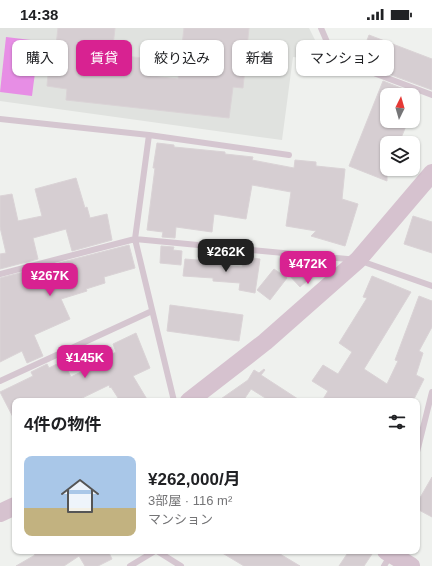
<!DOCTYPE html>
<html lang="ja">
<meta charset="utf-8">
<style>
:root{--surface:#fff;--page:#f6f6f6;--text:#202124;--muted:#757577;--line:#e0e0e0;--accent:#d82291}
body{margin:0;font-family:Helvetica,"Noto Sans JP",sans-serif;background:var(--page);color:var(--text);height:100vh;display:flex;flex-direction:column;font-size:15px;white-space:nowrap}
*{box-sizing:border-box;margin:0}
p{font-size:13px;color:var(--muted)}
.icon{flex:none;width:22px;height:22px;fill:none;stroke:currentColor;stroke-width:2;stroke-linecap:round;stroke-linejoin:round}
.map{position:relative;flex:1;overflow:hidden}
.side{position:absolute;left:12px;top:370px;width:408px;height:156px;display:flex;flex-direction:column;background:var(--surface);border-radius:8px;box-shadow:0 1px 3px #0004}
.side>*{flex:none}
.banner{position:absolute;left:12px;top:12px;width:408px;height:36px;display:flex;gap:8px}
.needle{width:26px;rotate:5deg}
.controls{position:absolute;left:380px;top:60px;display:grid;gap:8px}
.controls a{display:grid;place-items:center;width:40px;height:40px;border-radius:8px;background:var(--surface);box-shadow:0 1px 3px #0004;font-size:20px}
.price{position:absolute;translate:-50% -34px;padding:0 9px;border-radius:8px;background:var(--accent);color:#fff;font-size:13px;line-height:26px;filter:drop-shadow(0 1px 2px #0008)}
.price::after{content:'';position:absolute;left:50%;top:24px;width:12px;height:9px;margin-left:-6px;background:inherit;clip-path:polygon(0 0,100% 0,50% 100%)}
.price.current{background:#222;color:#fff}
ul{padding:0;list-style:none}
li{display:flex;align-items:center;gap:12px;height:100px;padding:0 12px}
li+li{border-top:1px solid var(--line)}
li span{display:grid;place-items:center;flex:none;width:112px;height:80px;border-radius:8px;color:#555}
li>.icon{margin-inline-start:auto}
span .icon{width:48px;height:48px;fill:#fffc;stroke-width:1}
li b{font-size:17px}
h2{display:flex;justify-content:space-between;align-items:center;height:48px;padding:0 12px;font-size:17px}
.tag{padding:0 14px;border-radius:8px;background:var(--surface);box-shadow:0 1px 3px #0004;font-size:14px;line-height:36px}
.tag.current{background:var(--accent);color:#fff}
.status{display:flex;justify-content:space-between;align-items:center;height:28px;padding:0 20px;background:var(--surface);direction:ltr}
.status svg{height:11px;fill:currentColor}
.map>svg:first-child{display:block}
.education{fill:#e0e2df}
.water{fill:#e78ee5}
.building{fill:#d6ced2;stroke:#dad3d6}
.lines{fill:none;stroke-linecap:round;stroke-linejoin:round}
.lane{stroke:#d5c6d0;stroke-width:6}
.secondary{stroke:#d6c2cf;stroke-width:18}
</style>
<div class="status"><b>14:38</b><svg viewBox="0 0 49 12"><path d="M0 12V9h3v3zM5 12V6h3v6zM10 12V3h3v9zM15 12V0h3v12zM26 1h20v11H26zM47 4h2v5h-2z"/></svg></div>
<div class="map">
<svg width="432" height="538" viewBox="0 0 432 538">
<rect width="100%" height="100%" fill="#eff1ee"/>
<path class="education" d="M0 0H309L325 32 293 29 282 112 0 73Z"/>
<path class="water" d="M6 9 39 13 32 68 0 64Z"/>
<path class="building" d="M58 0H115L113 18 103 17 100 40 122 43 124 28 153 31 151 48 178 51 184 0H249L243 60 233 59 229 90 66 72 67 61 47 58 49 34H54Z
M369 7 432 31V62L386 45 387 42 360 31Z
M383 53 419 67H387V93H408L399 115H387V153L349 138Z
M157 115 174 117V119L225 124V126L253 129 252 132 294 140 295 132 316 134V138L345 141 342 171 358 176 345 218 311 208 316 203 286 198 291 164 252 157 246 191 214 186 212 204 176 199 175 210 162 209 163 204 147 202 155 140H153Z
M76 150 85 180 87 179 90 190 107 186 112 212 72 223 66 201 33 210 38 231 0 241V226L6 225 0 199V168L12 166 18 193 42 188 35 161Z
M413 188 432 194V225L404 216Z
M129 217 135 240 104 249 105 255 86 261 87 263 61 271 70 291 34 307 43 328 27 335 22 323 0 334V250Z
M161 218 174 219 173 222 182 223 181 237 160 235Z
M244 229 260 231 255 265 239 262 240 255 213 253V250L183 248 185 231 209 233V236L242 239Z
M304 231 306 232 317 244 300 259 288 246Z
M274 241 287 250 270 272 257 262Z
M372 248 411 264 364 341 387 356 398 333 395 332 419 268 432 273V299L419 323 423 325 416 347 424 351 413 373H322L328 363 312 353 323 337 338 346 352 324 339 315 367 270 363 269Z
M170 277 243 287 239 313 167 303Z
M136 305 150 340 133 348 148 373H120L111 359 110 360 109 357 76 373H15V393L0 364 33 348 31 344 47 336 49 340 63 333 71 349 97 336V335L116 324 113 316Z
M264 341 265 342 261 347 301 373H270L251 361 243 373H218L248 352 254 342 259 345Z
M432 449V489L417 481V475Z
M32 523H108L112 531 98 538H85L79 528 64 538H16L35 527Z
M219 523H275L300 538H244Z
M349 523H374L364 538H339Z"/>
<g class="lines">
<path class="lane" d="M321 0 334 30 432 67
M0 91 149 107 289 127
M149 107 135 211 174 373
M0 246 135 211 358 232 432 258
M0 353 152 283
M417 424 432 364
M157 523 181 538
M130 538 155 523
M384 538 390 528"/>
<path class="secondary" d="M189 373 265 314 358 232 432 145
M0 485 15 478
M386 523 411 538"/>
</g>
</svg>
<div class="controls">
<a><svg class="needle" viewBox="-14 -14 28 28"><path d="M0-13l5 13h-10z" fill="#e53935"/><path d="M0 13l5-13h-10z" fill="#757577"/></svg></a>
<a><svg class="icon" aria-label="layers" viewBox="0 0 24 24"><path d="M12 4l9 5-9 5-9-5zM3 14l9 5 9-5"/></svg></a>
</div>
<b class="price current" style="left:226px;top:245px">¥262K</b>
<b class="price" style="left:308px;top:257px">¥472K</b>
<b class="price" style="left:50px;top:269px">¥267K</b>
<b class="price" style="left:85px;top:351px">¥145K</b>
<div class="banner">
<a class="tag">購入</a>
<a class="tag current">賃貸</a>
<a class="tag">絞り込み</a>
<a class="tag">新着</a>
<a class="tag">マンション</a>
</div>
<section class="side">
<h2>4件の物件<svg class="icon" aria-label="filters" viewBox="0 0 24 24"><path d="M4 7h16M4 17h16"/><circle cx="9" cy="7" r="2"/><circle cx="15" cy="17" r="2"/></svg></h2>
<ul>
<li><span style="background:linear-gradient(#a9c7e8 65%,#c2b280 0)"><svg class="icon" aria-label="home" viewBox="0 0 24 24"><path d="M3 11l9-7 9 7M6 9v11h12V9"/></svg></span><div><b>¥262,000/月</b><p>3部屋 · 116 m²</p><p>マンション</p></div></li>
</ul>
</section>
</div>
